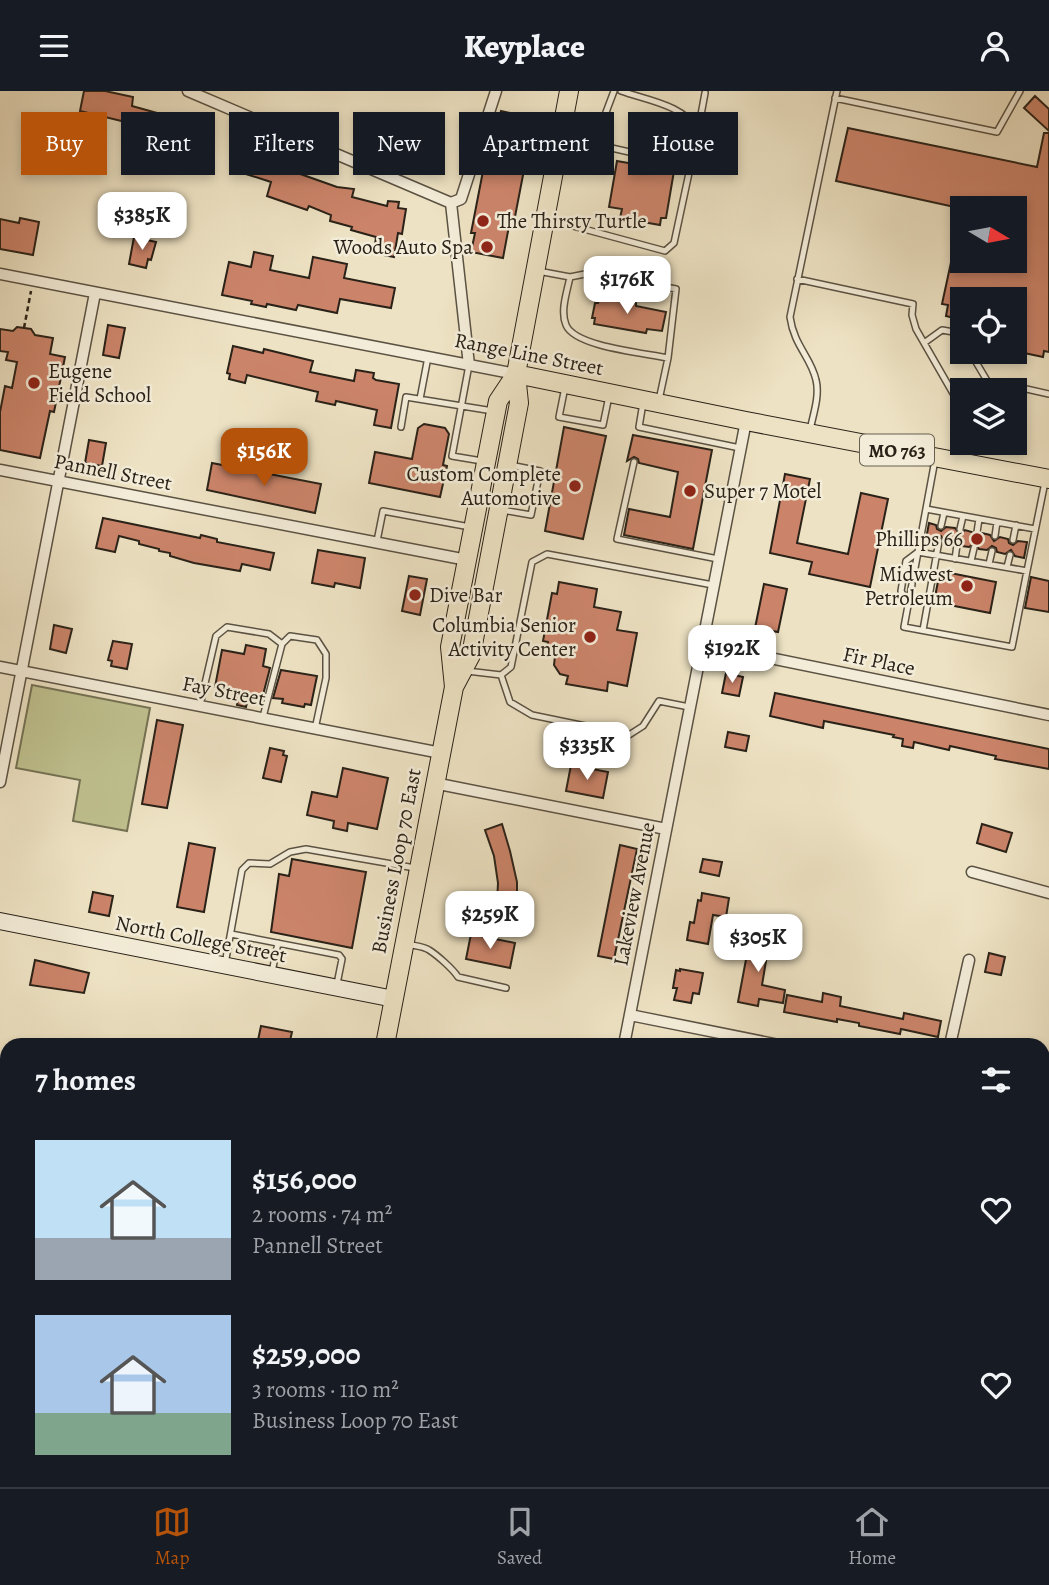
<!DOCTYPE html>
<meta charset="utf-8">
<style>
:root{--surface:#171b24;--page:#242831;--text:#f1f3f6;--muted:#9ea1a6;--line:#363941;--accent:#b45309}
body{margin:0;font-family:Alegreya,serif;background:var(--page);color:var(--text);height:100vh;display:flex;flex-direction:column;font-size:26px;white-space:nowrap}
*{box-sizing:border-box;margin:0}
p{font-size:23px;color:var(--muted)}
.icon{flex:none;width:38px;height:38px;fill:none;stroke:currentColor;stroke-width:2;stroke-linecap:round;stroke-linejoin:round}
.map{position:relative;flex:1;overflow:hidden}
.drawer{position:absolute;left:0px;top:947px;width:1050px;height:450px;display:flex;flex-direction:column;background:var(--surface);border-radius:21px 21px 0 0;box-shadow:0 4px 10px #0003}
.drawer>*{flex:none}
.guide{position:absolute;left:21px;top:21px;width:1008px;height:63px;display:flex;gap:14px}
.needle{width:46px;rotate:100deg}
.fabs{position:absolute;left:950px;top:105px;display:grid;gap:14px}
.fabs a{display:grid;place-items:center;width:77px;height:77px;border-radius:0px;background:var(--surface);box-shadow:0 4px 10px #0003;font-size:35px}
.price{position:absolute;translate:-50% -60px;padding:0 16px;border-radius:14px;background:#fff;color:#222;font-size:23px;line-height:46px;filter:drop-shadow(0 2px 4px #0008)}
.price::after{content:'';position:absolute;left:50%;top:42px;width:21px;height:16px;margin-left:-10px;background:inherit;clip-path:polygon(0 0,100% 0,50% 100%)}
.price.current{background:var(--accent);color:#fff}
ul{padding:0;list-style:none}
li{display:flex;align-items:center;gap:21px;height:175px;padding:0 35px}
li span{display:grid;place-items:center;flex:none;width:196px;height:140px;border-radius:0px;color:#555}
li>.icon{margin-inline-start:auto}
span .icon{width:84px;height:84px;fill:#fffc;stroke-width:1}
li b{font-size:30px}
h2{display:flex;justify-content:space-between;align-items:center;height:84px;padding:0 35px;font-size:30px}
.chip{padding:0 24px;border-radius:0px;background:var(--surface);box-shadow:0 4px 10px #0003;font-size:24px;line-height:63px}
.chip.current{background:var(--accent);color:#fff}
header{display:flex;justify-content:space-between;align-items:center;height:91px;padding:0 35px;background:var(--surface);font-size:32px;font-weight:800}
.tabs{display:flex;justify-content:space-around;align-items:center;height:98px;border-top:2px solid var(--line);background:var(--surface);font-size:19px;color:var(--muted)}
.tabs a{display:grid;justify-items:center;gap:4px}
.tabs .current{color:var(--accent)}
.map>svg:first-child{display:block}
.green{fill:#bfc18f;stroke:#747254;stroke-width:2}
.building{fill:#cb846a;stroke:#2a2218;stroke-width:2}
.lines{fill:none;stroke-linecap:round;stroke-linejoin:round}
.service-casing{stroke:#5b5243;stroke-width:8}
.minor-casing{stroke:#5b5243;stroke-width:13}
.secondary-casing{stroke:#2a2218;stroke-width:18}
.primary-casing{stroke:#2a2218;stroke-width:20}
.path{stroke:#2a2218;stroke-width:2.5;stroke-dasharray:5 3.5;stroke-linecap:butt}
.service{stroke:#f3ecd8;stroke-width:5}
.minor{stroke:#f3ecd8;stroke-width:10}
.secondary{stroke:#f3ecd8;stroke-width:16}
.primary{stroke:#ede2c3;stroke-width:18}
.poi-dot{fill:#8f2418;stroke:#f3ecd8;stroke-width:2.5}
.labels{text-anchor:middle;stroke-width:5;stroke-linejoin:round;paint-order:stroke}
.shield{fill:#f3ecd8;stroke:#665f52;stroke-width:2}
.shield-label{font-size:19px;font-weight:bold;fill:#2a2218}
.poi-label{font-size:21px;fill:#2a2218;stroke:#f3ecd8;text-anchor:end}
.street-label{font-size:21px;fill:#2a2218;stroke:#f3ecd8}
</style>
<header><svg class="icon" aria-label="menu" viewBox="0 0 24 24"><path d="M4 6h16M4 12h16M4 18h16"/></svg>Keyplace<svg class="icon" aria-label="person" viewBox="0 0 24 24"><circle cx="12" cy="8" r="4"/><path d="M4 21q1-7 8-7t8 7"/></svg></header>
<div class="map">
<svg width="1049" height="1396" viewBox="0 0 1049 1396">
<rect width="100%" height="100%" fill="#ede2c3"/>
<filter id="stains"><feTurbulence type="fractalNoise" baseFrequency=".00286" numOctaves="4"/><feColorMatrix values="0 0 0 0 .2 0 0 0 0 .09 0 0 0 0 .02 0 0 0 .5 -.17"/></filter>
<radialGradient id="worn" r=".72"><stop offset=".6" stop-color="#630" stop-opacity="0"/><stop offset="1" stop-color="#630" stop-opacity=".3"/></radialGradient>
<path class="green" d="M32 594 150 617 127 740 73 730 80 689 16 677Z"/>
<path class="building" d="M84 0H105L133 6 132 15 157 22 156 25 208 45 202 60 200 64 175 55 174 59 158 53 159 45 133 38 134 33 80 20Z
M1035 5 1049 18V40L1024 17Z
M501 20 534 27 513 136 509 135 503 167 471 161 475 142H471L483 80Z
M848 37 1037 76 1044 42H1049V261L1044 260 1043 266 1015 260V208H962V229L946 225 948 214 942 213 958 139 962 140V170H1015V117H959L836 90Z
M253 61 293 76 292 80 337 96 354 98 352 106 387 115 388 110 399 111 398 117 406 118 402 143 398 142 394 166 374 162 376 146 351 139 352 136 330 130 331 124 309 115 307 119 267 105 271 91 246 83Z
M617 70 674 80 666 127H661L660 134 620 127 622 118 609 116Z
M20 127 39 131 33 164 0 158V128L19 132Z
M134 146 156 151 151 169 148 168 146 177 129 173Z
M254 161 273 165 270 179 309 187 313 166 347 173 344 187 395 197 391 217 340 208 337 222 298 214 296 219 267 213 266 216 251 213 252 210 222 204 229 171 251 176Z
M599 207 636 212V215L666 221 662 240 647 238 646 242 594 233 595 227H592L595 212H598Z
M108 234 125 237 119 267 103 264Z
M17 236 31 238 35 244 53 247 50 263 65 266 54 321 50 320 40 367 0 359V321L5 295 12 297 17 271 6 269 8 261 0 260V238L13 240Z
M233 255 263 262 264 258 313 270 310 281 354 290 356 279 374 282 373 287 376 289 399 293 391 337 374 334 377 319 336 310 335 314 316 310 318 301 247 284 245 292 229 288 230 283 227 282Z
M424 333 445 337 449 343 443 374 447 375 440 406 369 392 375 361 412 368 418 337Z
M564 336 606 345 583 448 545 440Z
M633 344 712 359 693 458 624 444 629 418 670 426 678 381 639 372 638 368 634 366 627 370Z
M89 349 106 352 102 375 85 372Z
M212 372 321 393 315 422 207 399Z
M785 383 810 388 797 452 848 463 861 402 888 408 870 496 809 483 812 471 770 462Z
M103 427 200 447 201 444 217 448V451L274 462 270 479 242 473 240 480 194 472 170 465V462L159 460V458L139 453V450L119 445 115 461 96 457Z
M929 432 936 434 937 438 941 440 946 436 955 437 960 443 965 439 972 441 976 446 982 442 990 444 994 450 1000 446 1008 448 1009 452 1013 454 1018 450 1027 451 1024 467 1015 465 1011 459 1005 463 997 461 996 457 992 455 987 459 979 458 975 452 969 456 962 455 958 449 952 453 944 451 941 445H937L934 449 926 448Z
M318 459 365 467 360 497 335 492 334 496 312 492Z
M940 480 996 491 990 522 934 511Z
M409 485 427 488 420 524 402 520Z
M1031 486 1049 490V521L1025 517Z
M559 491 597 498 594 516 621 521 617 539 637 542 627 595 608 591 607 600 566 593 568 585 560 583 554 574 555 565 546 564 548 551 543 550 552 502 557 503Z
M764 493 787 498 778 541 755 537Z
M54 534 72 538 66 562 50 558Z
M113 550 132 553 127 578 111 575 112 570 108 569Z
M246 554 266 558 263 575 270 577 263 604 249 603 246 616 237 614 239 601 215 596 222 559 244 563Z
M281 579 317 585 311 614 305 613 304 616 282 612 283 608 273 607Z
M726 582 743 586 739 605 722 602Z
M775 602 1049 658V678L995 668 996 665 950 655 949 659 914 651 913 657 902 655 903 648 893 646 894 644 824 630 823 637 770 625Z
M157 629 183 634 167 717 142 713Z
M728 641 749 645 746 660 725 656Z
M270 657 284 660 283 664 287 665 281 691 263 687Z
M571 674 608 681 603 707 566 700Z
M343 677 388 687 377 738 348 732 347 740 333 737 334 730 307 724 312 701 337 706Z
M502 733 510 760 517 791V812L497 811 498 792 494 765 485 739Z
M982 733 1012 742 1006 761 977 752Z
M189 752 215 757 204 821 177 816Z
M620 754 637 758 614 868 598 865Z
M292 768 366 781 352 857 271 841 279 783 289 785Z
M703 768 722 771 719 785 700 781Z
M93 801 113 805 109 825 89 821Z
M702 802 729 807 726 826 713 824 708 853 687 849 690 831 694 832 698 809 701 810Z
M751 842 770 846 762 894 785 899 783 912 759 908 758 915 738 911Z
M471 843 515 852 510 877 466 868Z
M989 862 1005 866 1001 884 985 881Z
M35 869 89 882 84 902 30 894Z
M680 878 703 882 699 903 693 902 691 912 674 909 677 897H673L676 879 680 880Z
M823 902 841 906 840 915 903 928 904 922 941 930 938 946 901 938 900 943 859 935V932L837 928V931L784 921 787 904 822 911Z
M261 935 292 941 289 954H257Z"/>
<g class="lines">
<defs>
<path id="service" d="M835 7 997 41 1020 0
M698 40 705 2
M563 51 594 53 614 0
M594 53 691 75
M547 128 665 160 674 152 698 40C685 14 646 9 621 0
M538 180 570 186C567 201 560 220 566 234 575 256 645 262 668 267L659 309
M570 186 590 182 676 198 668 267
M797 188 913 213 912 224 916 238 962 318
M924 252 942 239 959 242 962 248
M970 261 992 298
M469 274 452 365 482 370
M565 296 559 326 603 334 609 305
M991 299 1013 295 1049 303
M420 308 428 266
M643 312 639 336 740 357
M401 336 406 306 493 320
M810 339C813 324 820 305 816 289 811 266 794 255 790 226L837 0
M935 369 918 461 1027 480 1045 391
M962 369 964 352
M634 371 617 448 718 468
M926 418 1035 438
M502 419 531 424 540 380 510 374
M941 435 944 422
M960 438 963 425
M977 441 979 428
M995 445 997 431
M1013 449 1016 434
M377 450 383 420 470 436
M955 468 957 454
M971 470 974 457
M989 473 992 460
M1007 476 1010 464
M915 477 918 461
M912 493 904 536 1012 556 1027 480
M908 513 901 500 906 470 918 461
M923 539 939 450
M467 580 501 584 511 576 532 471 547 463 713 494
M501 584 510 611 532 624 629 644 643 635 659 610 689 616
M200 614 216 545 227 536 269 543 282 553
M263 626 282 553 290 545 317 549 326 563V587L315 638
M231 843 339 864 342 868 337 893
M407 853C414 855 423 855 429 859 437 864 453 878 458 886L506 897
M225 873 242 779 249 772 270 773 290 761 306 758 415 777
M272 881 278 852
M1043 1323 1049 1335
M1043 1378 1049 1347
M776 1390 786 1396
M980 1396 982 1390
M1040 1396 1041 1390"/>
<path id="minor" d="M188 0 451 112
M0 183 516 283
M469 274 451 112 461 108 496 0
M0 379 467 469
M701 553 1049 624
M0 576 441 662
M0 691 95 202
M434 692 666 738
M972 781 1049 802
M630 924 779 954
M624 954 746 330
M950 954 969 869
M1043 1007 1049 1008
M1043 1176 1049 1177
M539 1396 541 1390"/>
<path id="secondary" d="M0 830 394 908"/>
<path id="primary" d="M516 283 746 330 1049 388
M454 596 450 556 498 310 516 283
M385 954 454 596 471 564 519 312 516 283 569 0
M299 1396 300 1390"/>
</defs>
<use href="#service" class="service-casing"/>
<use href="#minor" class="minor-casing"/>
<use href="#secondary" class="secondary-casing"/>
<use href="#primary" class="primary-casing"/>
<path class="path" d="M24 237 31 200"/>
<use href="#service" class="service"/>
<use href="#minor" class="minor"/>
<use href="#secondary" class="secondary"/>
<use href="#primary" class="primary"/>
</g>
<g class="poi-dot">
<circle cx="483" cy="130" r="7"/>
<circle cx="487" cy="156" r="7"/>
<circle cx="34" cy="292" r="7"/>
<circle cx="575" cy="395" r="7"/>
<circle cx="690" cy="400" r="7"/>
<circle cx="977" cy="448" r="7"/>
<circle cx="967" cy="495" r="7"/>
<circle cx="415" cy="504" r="7"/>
<circle cx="590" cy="546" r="7"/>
</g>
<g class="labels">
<rect class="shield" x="860" y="343.5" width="74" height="31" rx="5"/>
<g class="shield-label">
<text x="897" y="366">MO 763</text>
</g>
<g class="poi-label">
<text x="497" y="137" text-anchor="start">The Thirsty Turtle</text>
<text x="473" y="163">Woods Auto Spa</text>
<text x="48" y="287" text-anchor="start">Eugene<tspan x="48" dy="24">Field School</tspan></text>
<text x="561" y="390">Custom Complete<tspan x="561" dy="24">Automotive</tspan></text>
<text x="704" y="407" text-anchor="start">Super 7 Motel</text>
<text x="963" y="455">Phillips 66</text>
<text x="953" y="490">Midwest<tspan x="953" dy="24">Petroleum</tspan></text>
<text x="429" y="511" text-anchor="start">Dive Bar</text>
<text x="576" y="541">Columbia Senior<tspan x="576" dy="24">Activity Center</tspan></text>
</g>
<g class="street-label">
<text transform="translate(529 263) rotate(11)" y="7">Range Line Street</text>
<text transform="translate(113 381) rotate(11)" y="7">Pannell Street</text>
<text transform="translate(879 570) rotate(12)" y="7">Fir Place</text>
<text transform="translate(224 600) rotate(11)" y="7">Fay Street</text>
<text transform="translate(396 770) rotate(-79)" y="7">Business Loop 70 East</text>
<text transform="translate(634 803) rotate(-79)" y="7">Lakeview Avenue</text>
<text transform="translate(201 848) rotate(11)" y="7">North College Street</text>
</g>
</g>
<rect width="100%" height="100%" filter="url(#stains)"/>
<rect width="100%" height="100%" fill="url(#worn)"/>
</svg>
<div class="fabs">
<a><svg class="needle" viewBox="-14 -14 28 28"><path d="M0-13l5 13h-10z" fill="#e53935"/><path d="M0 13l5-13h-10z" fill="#9ea1a6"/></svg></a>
<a><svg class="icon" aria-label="locate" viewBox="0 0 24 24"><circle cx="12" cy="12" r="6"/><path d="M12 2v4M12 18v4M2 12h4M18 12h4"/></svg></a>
<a><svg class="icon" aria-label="layers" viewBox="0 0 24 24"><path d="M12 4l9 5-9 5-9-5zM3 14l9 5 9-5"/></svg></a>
</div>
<b class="price" style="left:142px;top:161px">$385K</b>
<b class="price" style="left:627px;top:225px">$176K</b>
<b class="price current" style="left:264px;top:397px">$156K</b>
<b class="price" style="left:732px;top:594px">$192K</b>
<b class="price" style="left:587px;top:691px">$335K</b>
<b class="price" style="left:490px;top:860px">$259K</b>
<b class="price" style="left:758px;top:883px">$305K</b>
<div class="guide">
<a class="chip current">Buy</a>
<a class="chip">Rent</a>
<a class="chip">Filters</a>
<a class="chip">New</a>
<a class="chip">Apartment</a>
<a class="chip">House</a>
</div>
<section class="drawer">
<h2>7 homes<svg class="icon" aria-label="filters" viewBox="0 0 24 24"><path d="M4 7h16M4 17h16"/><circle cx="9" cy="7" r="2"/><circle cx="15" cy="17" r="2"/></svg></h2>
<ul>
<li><span style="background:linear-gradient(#bfe0f5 70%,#9aa5b1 0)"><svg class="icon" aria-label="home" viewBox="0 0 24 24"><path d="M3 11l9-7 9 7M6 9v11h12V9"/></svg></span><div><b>$156,000</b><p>2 rooms · 74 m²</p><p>Pannell Street</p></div><svg class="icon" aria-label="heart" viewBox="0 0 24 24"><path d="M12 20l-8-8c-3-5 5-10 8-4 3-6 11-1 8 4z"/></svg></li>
<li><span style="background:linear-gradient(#a9c7e8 70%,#7fa58c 0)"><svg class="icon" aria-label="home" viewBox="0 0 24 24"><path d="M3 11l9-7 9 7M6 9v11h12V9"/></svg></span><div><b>$259,000</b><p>3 rooms · 110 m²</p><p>Business Loop 70 East</p></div><svg class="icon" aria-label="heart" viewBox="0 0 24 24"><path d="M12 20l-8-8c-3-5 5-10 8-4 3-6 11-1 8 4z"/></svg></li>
</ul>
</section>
</div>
<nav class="tabs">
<a class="current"><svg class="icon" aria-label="map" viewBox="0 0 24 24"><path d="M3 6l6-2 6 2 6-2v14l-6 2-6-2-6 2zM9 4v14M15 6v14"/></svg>Map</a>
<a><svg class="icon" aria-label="saved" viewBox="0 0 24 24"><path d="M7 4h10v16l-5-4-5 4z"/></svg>Saved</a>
<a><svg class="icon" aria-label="home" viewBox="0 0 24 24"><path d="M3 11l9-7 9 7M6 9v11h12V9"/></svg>Home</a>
</nav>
